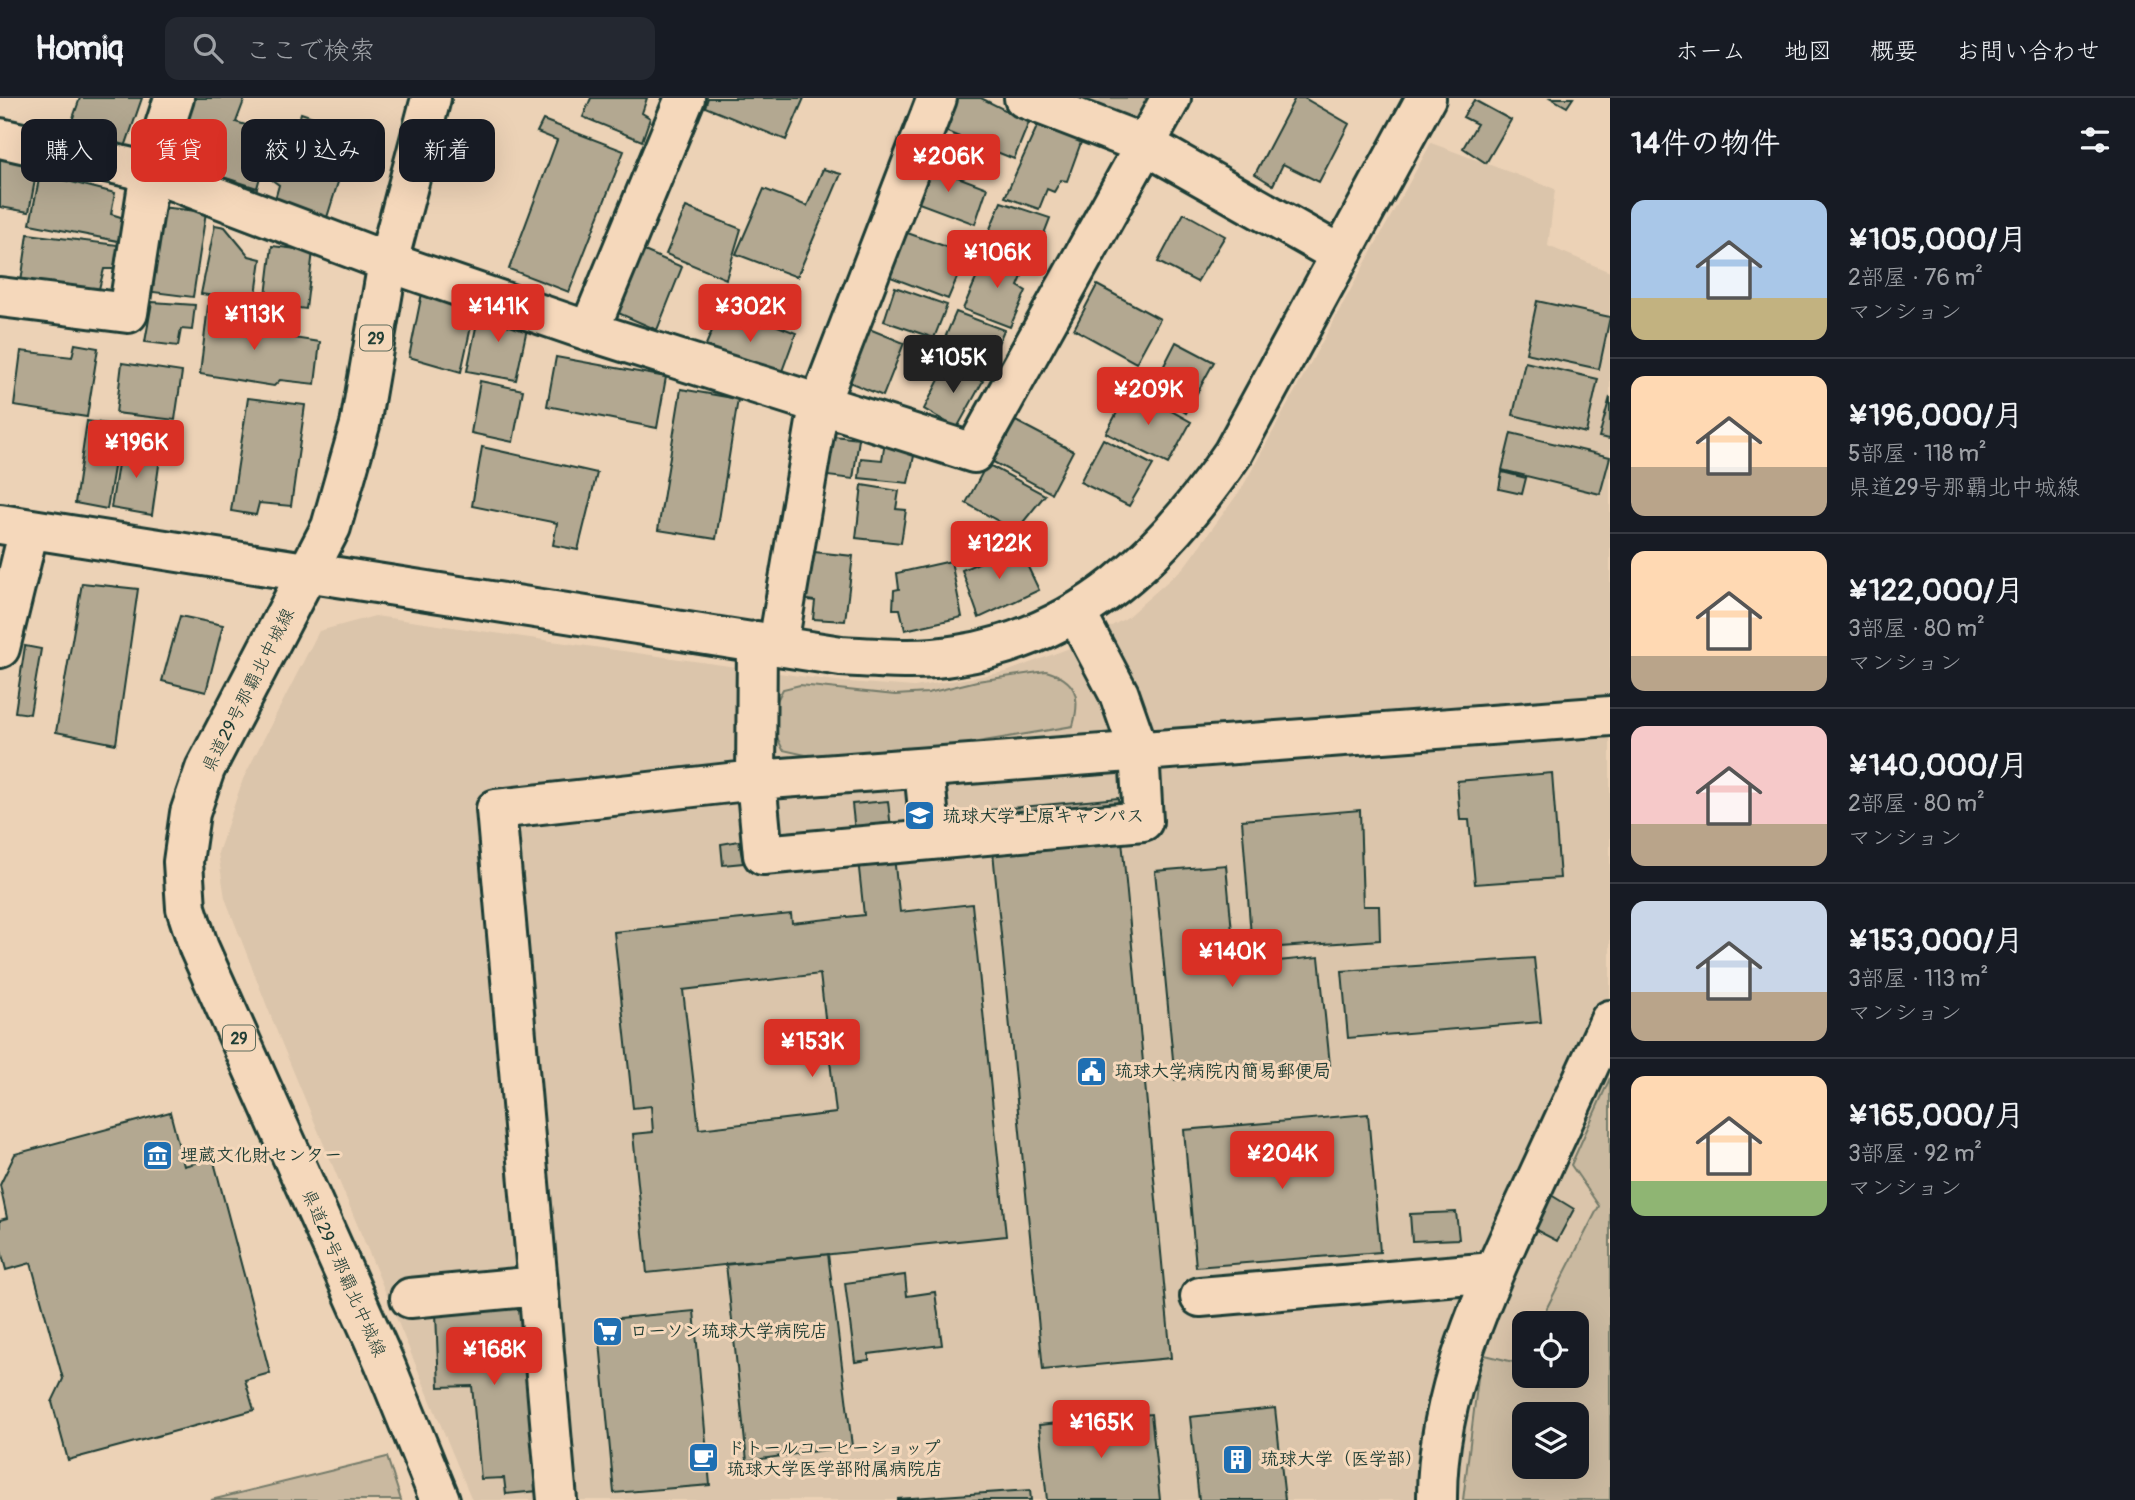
<!DOCTYPE html>
<html lang="ja">
<meta charset="utf-8">
<style>
:root{--surface:#171b24;--page:#242831;--text:#f1f3f6;--muted:#9ea1a6;--line:#363941;--accent:#d93025}
body{margin:0;font-family:Pangolin,"Klee One",sans-serif;background:var(--page);color:var(--text);height:100vh;display:flex;flex-direction:column;font-size:26px;white-space:nowrap}
*{box-sizing:border-box;margin:0}
p{font-size:23px;color:var(--muted)}
.icon{flex:none;width:38px;height:38px;fill:none;stroke:currentColor;stroke-width:2;stroke-linecap:round;stroke-linejoin:round}
.map{position:relative;flex:1;overflow:hidden}
.panel{display:flex;flex-direction:column;background:var(--surface);width:525px}
.panel>*{flex:none}
.guide{position:absolute;left:21px;top:21px;width:665px;height:63px;display:flex;gap:14px}
.fabs{position:absolute;left:1512px;top:1213px;display:grid;gap:14px}
.fabs a{display:grid;place-items:center;width:77px;height:77px;border-radius:14px;background:var(--surface);box-shadow:0 7px 28px #0002;font-size:35px}
.price{position:absolute;translate:-50% -60px;padding:0 16px;border-radius:7px;background:var(--accent);color:#fff;font-size:23px;line-height:46px;filter:drop-shadow(0 2px 4px #0008)}
.price::after{content:'';position:absolute;left:50%;top:42px;width:21px;height:16px;margin-left:-10px;background:inherit;clip-path:polygon(0 0,100% 0,50% 100%)}
.price.current{background:#222;color:#fff}
ul{padding:0;list-style:none}
li{display:flex;align-items:center;gap:21px;height:175px;padding:0 21px}
li+li{border-top:2px solid var(--line)}
li span{display:grid;place-items:center;flex:none;width:196px;height:140px;border-radius:14px;color:#555}
li>.icon{margin-inline-start:auto}
span .icon{width:84px;height:84px;fill:#fffc;stroke-width:1}
li b{font-size:30px}
h2{display:flex;justify-content:space-between;align-items:center;height:84px;padding:0 21px;font-size:30px}
.chip{padding:0 24px;border-radius:14px;background:var(--surface);box-shadow:0 7px 28px #0002;font-size:24px;line-height:63px}
.chip.current{background:var(--accent);color:#fff}
header{display:flex;align-items:center;gap:42px;box-sizing:border-box;height:98px;padding:0 35px;background:var(--surface);border-bottom:2px solid var(--line)}
header strong{font-size:33px}
nav{display:flex;gap:38px;margin-inline-start:auto;font-size:24px}
.search{width:490px;height:63px;background:var(--page);display:flex;align-items:center;gap:18px;box-sizing:border-box;padding:0 24px;border-radius:14px;color:var(--muted);font-size:26px}
main{display:flex;flex:1;min-height:0}
.map>svg:first-child{display:block}
.built{fill:#dbc5ab;fill-rule:evenodd}
.green{fill:#cab9a0;stroke:#747b6a;stroke-width:2;fill-rule:evenodd}
.building{fill:#b3a891;stroke:#1f3d34;stroke-width:2;fill-rule:evenodd}
.lines{fill:none;stroke-linecap:round;stroke-linejoin:round}
.minor-casing{stroke:#1f3d34;stroke-width:44}
.major-casing{stroke:#1f3d34;stroke-width:44}
.minor{stroke:#f5d8bb;stroke-width:38}
.major{stroke:#f5d8bb;stroke-width:38}
.labels{text-anchor:middle;stroke-width:6;stroke-linejoin:round;paint-order:stroke}
.shield{fill:#f5d8bb;stroke:#5f6c5c;stroke-width:2}
.shield-label{font-size:16px;font-weight:bold;fill:#1f3d34}
.street-label{font-size:18px;fill:#1f3d34;stroke:#f5d8bb}
.poi-label{font-size:18px;font-weight:bold;fill:#1f3d34;stroke:#f5d8bb;text-anchor:start}
</style>
<header>
<strong>Homiq</strong>
<div class="search"><svg class="icon" aria-label="search" viewBox="0 0 24 24"><circle cx="10" cy="10" r="6"/><path d="M15 15l6 6"/></svg>ここで検索</div>
<nav><a>ホーム</a><a>地図</a><a>概要</a><a>お問い合わせ</a></nav>
</header>
<main>
<div class="map">
<svg width="1610" height="1402" viewBox="0 0 1610 1402">
<rect width="100%" height="100%" fill="#ecd2b6"/>
<filter id="ink" filterUnits="userSpaceOnUse"><feTurbulence type="fractalNoise" baseFrequency=".0143" numOctaves="2"/><feDisplacementMap in="SourceGraphic" scale="14" xChannelSelector="R" yChannelSelector="G"/><feConvolveMatrix kernelMatrix="1 2 1 2 8 2 1 2 1" color-interpolation-filters="sRGB"/></filter>
<g filter="url(#ink)">
<path class="built" d="M1431 45 1555 91 1548 148 1610 174V1402H472L277 934 225 800 218 755 243 681 319 533 375 518 835 583 914 589 1006 574 1075 548 1126 520 1184 469 1242 390ZM1524 1225H1577V1278H1524ZM1524 1316H1577V1368H1524Z"/>
<path class="green" d="M1067 0H1157L1142 29Z
M1046 573C1077 582 1081 599 1073 628L960 647 888 651 819 660 783 652 768 620 783 591 800 587 895 597 928 595 977 583Z
M1610 980V1402H1463L1481 1256 1518 1265 1524 1253V1278H1577V1225H1539L1599 1108 1571 1067ZM1524 1316H1577V1368H1524Z
M387 1359 401 1402H211Z"/>
<path class="building" d="M80 0H142L124 52 67 37Z
M190 0H245L236 24 272 35 257 90 170 62Z
M591 0H647L642 15 650 20 642 43 583 19Z
M708 0H804L786 42 705 9Z
M949 0H981L1029 24 1014 61 937 30Z
M1295 0H1304L1349 26 1319 84 1283 66 1273 87 1255 76Z
M1551 0H1573L1567 9Z
M1474 2 1511 22 1486 65 1463 50 1477 26 1463 19Z
M301 15 354 33 324 129 272 112 279 87 268 79 279 51 289 54Z
M1041 20 1084 36 1067 83 1061 82 1054 94 1047 91 1039 111 1005 99Z
M543 22 624 53 569 194 509 171 557 42 537 34Z
M0 61 38 66 29 114 0 109Z
M921 65 987 90 975 126 908 101Z
M823 71 841 76 797 179 736 156 764 91 807 108Z
M40 76 115 95 111 116 124 120 118 143 30 126Z
M1001 104 1050 120 1035 159 985 143Z
M160 109 206 114 193 199 145 193Z
M686 109 741 131 726 181 666 156Z
M1184 115 1225 138 1197 184 1158 164Z
M215 127 225 129 249 158 261 161 255 204 201 196Z
M899 132 967 156 948 201 880 175Z
M28 136 118 147 114 171H104L98 195 21 184Z
M272 148 313 153 306 211 265 206Z
M642 152 682 169 657 232 616 214Z
M988 153 1027 167 1018 188 1026 193 1010 229 963 211Z
M1097 187 1160 221 1136 265 1074 231Z
M895 189 947 207 934 240 884 223Z
M422 195 476 206 461 274 409 259Z
M1537 203 1610 219 1599 271 1526 255Z
M152 204 195 207 192 232 181 231 178 248 145 244Z
M723 207 796 235 778 284 702 256Z
M208 208 257 216 254 234 320 244 315 286 280 282 274 288 200 276Z
M480 210 529 221 516 282 467 273Z
M956 214 1004 232 988 268 941 249Z
M857 226 904 245 883 298 839 280Z
M1176 244 1214 264 1186 315 1151 293Z
M75 246 98 250 87 319 14 308 21 253 72 259Z
M556 259 666 279 657 330 547 308Z
M948 264 983 283 957 330 924 311Z
M1525 264 1598 281 1586 335 1513 317Z
M122 265 182 274 175 322 116 315Z
M480 283 523 292 513 344 471 335Z
M1130 290 1191 324 1168 366 1106 335Z
M681 291 738 301 716 441 658 432Z
M1610 299V341L1599 339Z
M248 300 305 307 291 408 259 405 256 417 231 413Z
M1008 319 1073 353 1051 395 986 360Z
M87 323 121 328 107 411 75 405Z
M1511 335 1610 359 1600 396 1502 372Z
M834 338 859 341 853 381 827 378Z
M1103 341 1153 367 1129 408 1080 384Z
M885 344 916 349 908 385 859 380 861 360 882 362Z
M121 347 161 353 152 417 111 410Z
M482 349 597 375 578 452 553 447 557 425 472 408Z
M987 366 1045 397 1016 433 966 405Z
M1502 374 1526 380 1522 396 1499 391Z
M862 387 899 393 896 411 906 412 901 445 856 440Z
M1018 448 1039 492 979 520 962 472Z
M804 453 853 458 845 523 813 521 815 503 800 501Z
M951 463 962 519 905 532 900 511H893L894 492 899 491 897 475Z
M82 485 138 491 116 646 56 634Z
M180 518 223 527 206 594 162 583Z
M25 548 41 551 30 616 15 614Z
M1552 675 1560 780 1475 786 1469 722H1460L1457 683Z
M1118 700 1171 1260 1043 1272 989 712Z
M888 703 900 814 972 806 1006 1138 647 1175 633 1036 653 1034 651 1008 633 1010 614 834 791 816 792 825 864 817 852 706ZM820 876 836 1015 699 1031 683 892Z
M1360 712 1363 808H1379L1380 842 1252 851 1242 722Z
M739 743 743 765 723 767 721 746Z
M1226 767 1235 867 1319 859 1330 967 1175 982 1155 773Z
M1534 860 1541 924 1348 940 1342 873Z
M170 1014 184 1068 213 1060 270 1275 245 1282 254 1312 68 1362 52 1304 63 1281 31 1165 6 1172 0 1149V1122L7 1120 0 1087 15 1056Z
M1368 1016 1380 1154 1196 1169 1184 1032Z
M1551 1097 1574 1111 1557 1143 1534 1131Z
M1456 1114 1459 1141 1412 1143 1410 1116Z
M828 1156 852 1348 747 1363 726 1166Z
M905 1177 907 1198 935 1194 942 1247 869 1256V1262L855 1264 845 1185Z
M527 1206 538 1393 506 1396 504 1380 481 1381 472 1288 439 1289 436 1215Z
M694 1213 710 1387 614 1395 598 1222Z
M1275 1310 1285 1402H1199L1190 1319Z
M1151 1316 1160 1402H1047L1039 1327Z
M1030 1392 1031 1402H898V1401Z"/>
<g class="lines">
<defs>
<path id="minor" d="M1024 0 1146 47 1339 156
M0 40 150 74 388 164 589 233 974 355 1171 0
M0 199 128 215 150 74 174 0
M589 233 685 0
M0 426 841 558C880 560 919 564 958 557 1083 537 1165 455 1233 355L1426 0
M757 543 756 682 763 757 931 742 924 671
M778 546 819 307 937 0
M0 550 29 431
M931 742 1143 723 1139 653 1119 596 1076 515
M1200 1199 1494 1174
M410 1200 538 1188
M557 1402 496 711 756 682 1610 618
M1437 1402C1436 1297 1484 1194 1528 1100 1555 1041 1583 981 1610 922"/>
<path id="major" d="M431 0 388 164 360 327 331 429 205 671 190 715 183 764 186 810 199 850 384 1264 440 1402"/>
</defs>
<use href="#minor" class="minor-casing"/>
<use href="#major" class="major-casing"/>
<use href="#minor" class="minor"/>
<use href="#major" class="major"/>
</g>
</g>
<defs>
<symbol id="university-square" viewBox="-11 -11 22 22"><rect x="-9" y="-9" width="18" height="18" rx="4" fill="#1f6fb2" stroke="#f5d8bb"/><path d="M0-5L7-2L0 1L-7-2ZM-4 1L0 2.5L4 1V4Q0 6-4 4Z" fill="#fff"/></symbol>
<symbol id="civic-square" viewBox="-11 -11 22 22"><rect x="-9" y="-9" width="18" height="18" rx="4" fill="#1f6fb2" stroke="#f5d8bb"/><path d="M-.6-6.5H3V-4.5H.6V-3L4-1V1h2V6H-6V1h2V-1L-.6-3ZM-1.2 2.5V6h2.4V2.5Z" fill="#fff"/></symbol>
<symbol id="museum-square" viewBox="-11 -11 22 22"><rect x="-9" y="-9" width="18" height="18" rx="4" fill="#1f6fb2" stroke="#f5d8bb"/><path d="M0-6L6-3V-2H-6V-3ZM-5-1h2V3h-2ZM-1-1h2V3h-2ZM3-1h2V3H3ZM-6 4H6V6H-6Z" fill="#fff"/></symbol>
<symbol id="supermarket-square" viewBox="-11 -11 22 22"><rect x="-9" y="-9" width="18" height="18" rx="4" fill="#1f6fb2" stroke="#f5d8bb"/><path d="M-6-5.5h2.5l.6 2H6L4.5 2H-2.5L-4.4-4H-6ZM-1.5 3.2a1.3 1.3 0 1 0 .1 0ZM3 3.2a1.3 1.3 0 1 0 .1 0Z" fill="#fff"/></symbol>
<symbol id="cafe-square" viewBox="-11 -11 22 22"><rect x="-9" y="-9" width="18" height="18" rx="4" fill="#1f6fb2" stroke="#f5d8bb"/><path d="M-5.5-4.5H6V0H3Q3 3.5 0 3.5H-2.5Q-5.5 3.5-5.5 0ZM3-3.2v2h1.7v-2ZM-6 4.5H4V6H-6Z" fill="#fff"/></symbol>
<symbol id="building-square" viewBox="-11 -11 22 22"><rect x="-9" y="-9" width="18" height="18" rx="4" fill="#1f6fb2" stroke="#f5d8bb"/><path d="M-4-6H4V6H1V3H-1V6H-4ZM-2.5-4.3h1.7v1.8h-1.7ZM.8-4.3h1.7v1.8H.8ZM-2.5-1h1.7V.8h-1.7ZM.8-1h1.7V.8H.8Z" fill="#fff"/></symbol>
</defs>
<g fill-rule="evenodd">
<use href="#university-square" x="902" y="700" width="35" height="35"/>
<use href="#civic-square" x="1074" y="956" width="35" height="35"/>
<use href="#museum-square" x="140" y="1040" width="35" height="35"/>
<use href="#supermarket-square" x="590" y="1216" width="35" height="35"/>
<use href="#cafe-square" x="686" y="1342" width="35" height="35"/>
<use href="#building-square" x="1220" y="1344" width="35" height="35"/>
</g>
<g class="labels">
<g class="shield">
<rect x="360" y="227.5" width="32" height="25" rx="5"/>
<rect x="223" y="927.5" width="32" height="25" rx="5"/>
</g>
<g class="shield-label">
<text x="376" y="246">29</text>
<text x="239" y="946">29</text>
</g>
<g class="street-label">
<text transform="translate(248 592) rotate(-63)" y="6">県道29号那覇北中城線</text>
<text transform="translate(344 1175) rotate(66)" y="6">県道29号那覇北中城線</text>
</g>
<g class="poi-label">
<text x="943" y="724">琉球大学 上原キャンパス</text>
<text x="1115" y="979">琉球大学病院内簡易郵便局</text>
<text x="180" y="1063">埋蔵文化財センター</text>
<text x="630" y="1239">ローソン琉球大学病院店</text>
<text x="727" y="1356">ドトールコーヒーショップ<tspan x="727" dy="21">琉球大学医学部附属病院店</tspan></text>
<text x="1261" y="1367">琉球大学（医学部）</text>
</g>
</g>
</svg>
<div class="fabs">
<a><svg class="icon" aria-label="locate" viewBox="0 0 24 24"><circle cx="12" cy="12" r="6"/><path d="M12 2v4M12 18v4M2 12h4M18 12h4"/></svg></a>
<a><svg class="icon" aria-label="layers" viewBox="0 0 24 24"><path d="M12 4l9 5-9 5-9-5zM3 14l9 5 9-5"/></svg></a>
</div>
<b class="price" style="left:948px;top:96px">¥206K</b>
<b class="price" style="left:997px;top:192px">¥106K</b>
<b class="price" style="left:498px;top:246px">¥141K</b>
<b class="price" style="left:750px;top:246px">¥302K</b>
<b class="price" style="left:254px;top:254px">¥113K</b>
<b class="price current" style="left:953px;top:297px">¥105K</b>
<b class="price" style="left:1148px;top:329px">¥209K</b>
<b class="price" style="left:136px;top:382px">¥196K</b>
<b class="price" style="left:999px;top:483px">¥122K</b>
<b class="price" style="left:1232px;top:891px">¥140K</b>
<b class="price" style="left:812px;top:981px">¥153K</b>
<b class="price" style="left:1282px;top:1093px">¥204K</b>
<b class="price" style="left:494px;top:1289px">¥168K</b>
<b class="price" style="left:1101px;top:1362px">¥165K</b>
<div class="guide">
<a class="chip">購入</a>
<a class="chip current">賃貸</a>
<a class="chip">絞り込み</a>
<a class="chip">新着</a>
</div>
</div>
<section class="panel">
<h2>14件の物件<svg class="icon" aria-label="filters" viewBox="0 0 24 24"><path d="M4 7h16M4 17h16"/><circle cx="9" cy="7" r="2"/><circle cx="15" cy="17" r="2"/></svg></h2>
<ul>
<li><span style="background:linear-gradient(#a9c7e8 70%,#c2b280 0)"><svg class="icon" aria-label="home" viewBox="0 0 24 24"><path d="M3 11l9-7 9 7M6 9v11h12V9"/></svg></span><div><b>¥105,000/月</b><p>2部屋 · 76 m²</p><p>マンション</p></div></li>
<li><span style="background:linear-gradient(#ffd9b3 65%,#b9a48a 0)"><svg class="icon" aria-label="home" viewBox="0 0 24 24"><path d="M3 11l9-7 9 7M6 9v11h12V9"/></svg></span><div><b>¥196,000/月</b><p>5部屋 · 118 m²</p><p>県道29号那覇北中城線</p></div></li>
<li><span style="background:linear-gradient(#ffd9b3 75%,#b9a48a 0)"><svg class="icon" aria-label="home" viewBox="0 0 24 24"><path d="M3 11l9-7 9 7M6 9v11h12V9"/></svg></span><div><b>¥122,000/月</b><p>3部屋 · 80 m²</p><p>マンション</p></div></li>
<li><span style="background:linear-gradient(#f6c9c9 70%,#b9a48a 0)"><svg class="icon" aria-label="home" viewBox="0 0 24 24"><path d="M3 11l9-7 9 7M6 9v11h12V9"/></svg></span><div><b>¥140,000/月</b><p>2部屋 · 80 m²</p><p>マンション</p></div></li>
<li><span style="background:linear-gradient(#c9d6e8 65%,#b9a48a 0)"><svg class="icon" aria-label="home" viewBox="0 0 24 24"><path d="M3 11l9-7 9 7M6 9v11h12V9"/></svg></span><div><b>¥153,000/月</b><p>3部屋 · 113 m²</p><p>マンション</p></div></li>
<li><span style="background:linear-gradient(#ffd9b3 75%,#8fb573 0)"><svg class="icon" aria-label="home" viewBox="0 0 24 24"><path d="M3 11l9-7 9 7M6 9v11h12V9"/></svg></span><div><b>¥165,000/月</b><p>3部屋 · 92 m²</p><p>マンション</p></div></li>
</ul>
</section>
</main>
